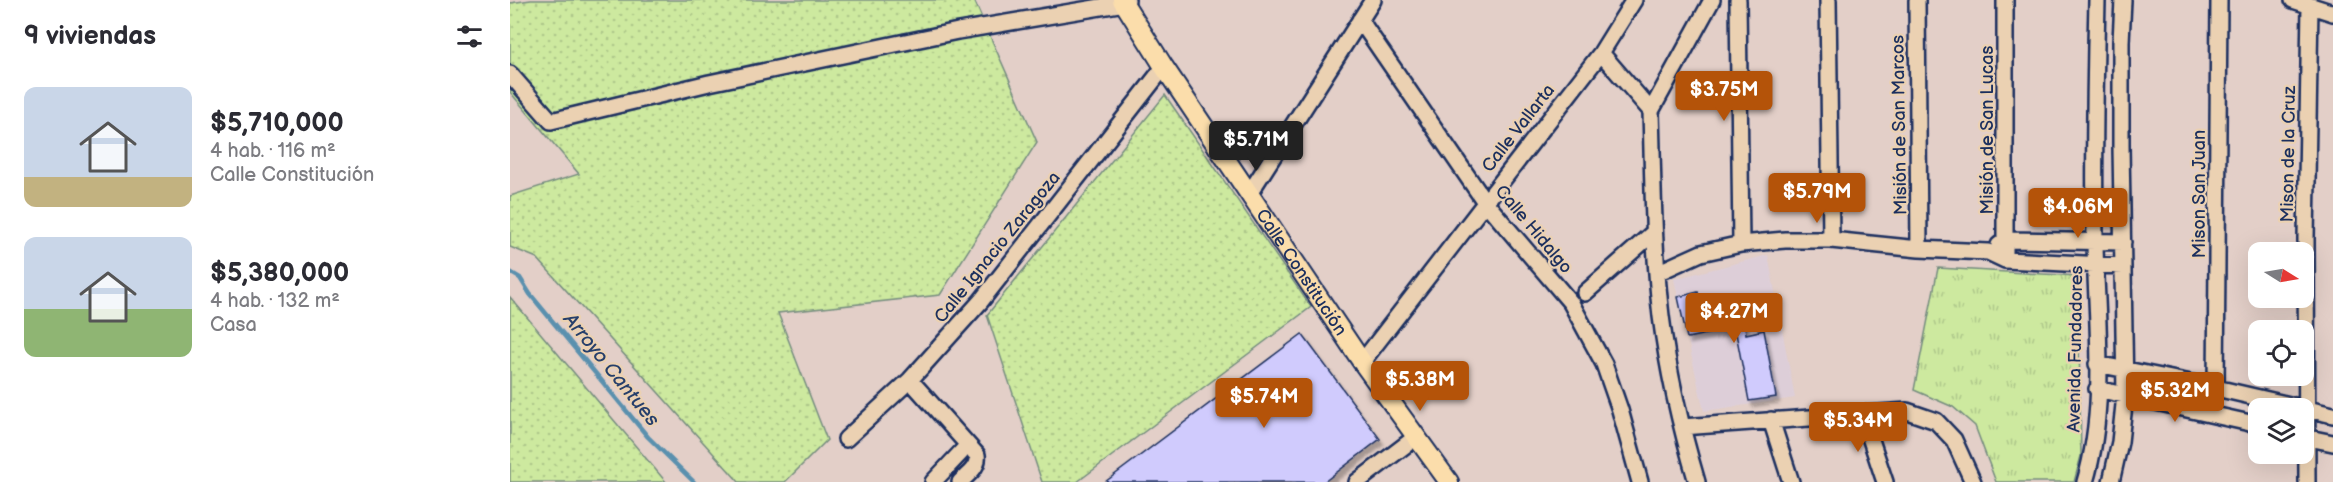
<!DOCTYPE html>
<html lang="es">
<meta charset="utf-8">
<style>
:root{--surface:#fff;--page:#f2f2f3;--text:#2b2b33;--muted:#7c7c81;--accent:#b45309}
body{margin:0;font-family:"Balsamiq Sans",sans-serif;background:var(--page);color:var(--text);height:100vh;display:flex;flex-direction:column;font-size:22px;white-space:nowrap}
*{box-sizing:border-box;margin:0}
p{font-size:20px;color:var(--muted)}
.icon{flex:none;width:33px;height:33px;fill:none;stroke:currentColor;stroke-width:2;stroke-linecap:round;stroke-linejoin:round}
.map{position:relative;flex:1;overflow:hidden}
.sheet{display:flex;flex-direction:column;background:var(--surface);width:510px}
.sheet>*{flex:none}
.needle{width:39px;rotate:101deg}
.tools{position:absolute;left:1738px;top:242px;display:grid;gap:12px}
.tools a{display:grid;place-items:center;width:66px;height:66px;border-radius:12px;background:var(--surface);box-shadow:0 6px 24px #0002;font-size:30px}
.price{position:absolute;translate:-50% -51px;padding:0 14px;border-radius:6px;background:var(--accent);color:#fff;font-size:20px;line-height:39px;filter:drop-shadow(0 2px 3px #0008)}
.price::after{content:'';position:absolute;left:50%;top:36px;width:18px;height:14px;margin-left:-9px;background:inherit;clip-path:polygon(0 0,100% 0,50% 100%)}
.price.on{background:#222;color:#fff}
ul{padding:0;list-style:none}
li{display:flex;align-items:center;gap:18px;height:150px;padding:0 24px}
li span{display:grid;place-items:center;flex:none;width:168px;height:120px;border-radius:12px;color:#555}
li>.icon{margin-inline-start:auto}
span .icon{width:72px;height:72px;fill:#fffc;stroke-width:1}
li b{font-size:26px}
h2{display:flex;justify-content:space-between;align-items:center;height:72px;padding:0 24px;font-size:26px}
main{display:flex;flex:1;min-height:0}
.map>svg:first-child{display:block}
.built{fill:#ddced8}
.grass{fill:url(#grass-dots);stroke:#748c7e;stroke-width:1.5}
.park{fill:url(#park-tufts);stroke:#748c7e;stroke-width:1.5}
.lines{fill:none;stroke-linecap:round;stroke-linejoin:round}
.stream{stroke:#5a90ae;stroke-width:4.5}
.building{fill:#d0cbfd;stroke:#1b2f5e;stroke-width:1.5;filter:url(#shadow)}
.minor-casing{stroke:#1b2f5e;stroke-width:20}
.major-casing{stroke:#1b2f5e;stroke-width:22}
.minor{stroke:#ebd1b2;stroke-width:15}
.major{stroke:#fbddab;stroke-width:18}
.labels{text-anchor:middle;stroke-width:4.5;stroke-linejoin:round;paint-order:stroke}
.street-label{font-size:18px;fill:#1b2f5e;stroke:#ebd1b2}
.water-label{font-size:20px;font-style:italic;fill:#263f6b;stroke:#ebd1b2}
</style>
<main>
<section class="sheet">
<h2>9 viviendas<svg class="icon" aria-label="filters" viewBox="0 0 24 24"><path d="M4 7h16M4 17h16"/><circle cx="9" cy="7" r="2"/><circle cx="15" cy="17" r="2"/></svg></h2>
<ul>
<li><span style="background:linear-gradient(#c9d6e8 75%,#c2b280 0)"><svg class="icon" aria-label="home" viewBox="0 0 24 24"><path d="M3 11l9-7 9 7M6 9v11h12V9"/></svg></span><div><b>$5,710,000</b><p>4 hab. · 116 m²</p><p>Calle Constitución</p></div></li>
<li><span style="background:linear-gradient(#c9d6e8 60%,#8fb573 0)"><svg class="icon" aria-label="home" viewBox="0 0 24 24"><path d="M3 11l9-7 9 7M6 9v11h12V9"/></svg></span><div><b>$5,380,000</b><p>4 hab. · 132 m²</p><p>Casa</p></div></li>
</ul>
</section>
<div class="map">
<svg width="1823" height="482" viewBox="0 0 1823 482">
<defs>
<pattern id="grass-dots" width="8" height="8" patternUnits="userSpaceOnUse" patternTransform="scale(1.5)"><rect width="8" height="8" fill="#cde99f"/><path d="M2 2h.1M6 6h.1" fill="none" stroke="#afc88b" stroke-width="1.8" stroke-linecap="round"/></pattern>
<pattern id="park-tufts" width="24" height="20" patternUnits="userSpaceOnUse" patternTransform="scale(1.5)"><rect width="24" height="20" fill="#cde99f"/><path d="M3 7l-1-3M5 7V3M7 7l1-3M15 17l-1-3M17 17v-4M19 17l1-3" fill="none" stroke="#afc88b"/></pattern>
<filter id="shadow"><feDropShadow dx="3.5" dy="5.5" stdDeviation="1.5" flood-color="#0004"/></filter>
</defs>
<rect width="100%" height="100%" fill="#e3cfc8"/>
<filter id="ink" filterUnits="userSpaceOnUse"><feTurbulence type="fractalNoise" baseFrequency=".0167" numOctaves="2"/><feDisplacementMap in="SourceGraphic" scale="12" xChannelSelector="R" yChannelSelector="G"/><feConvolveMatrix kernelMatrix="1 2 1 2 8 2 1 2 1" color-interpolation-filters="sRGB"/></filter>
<g filter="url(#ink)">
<path class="built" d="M1258 255 1285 398 1194 411 1164 279Z"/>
<path class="grass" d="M21 0H464L527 142 430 295 268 313 317 440 275 482H229L27 258 0 247V196L69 174 0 92V3Z
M655 95 801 307 567 482H532L477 315Z
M0 297 156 482H0Z"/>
<path class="park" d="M1428 268 1568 276 1571 456 1564 482H1486L1465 426 1443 407 1404 390Z"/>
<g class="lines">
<path class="stream" d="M0 272 10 278 20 294 138 437 184 482"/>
</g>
<path class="building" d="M1188 292 1193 319 1233 310 1236 334 1254 330 1266 397 1239 401 1225 328 1177 338 1168 297Z
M792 334 870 439 814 482H595Z"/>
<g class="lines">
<defs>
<path id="minor" d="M1228 0 1231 244
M1318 0 1321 240
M1407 0 1409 249
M1783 0 1823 13
M850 20 975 202 1061 303 1094 364 1110 410 1130 482
M1091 53 1141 111
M0 74 41 121 199 83 448 31 615 3 617 0
M1141 111C1143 179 1143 248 1151 316 1158 372 1171 428 1187 482
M1141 111 1202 0
M739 194 863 0
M1489 245 1497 240 1613 242
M1495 260V0
M1147 273 1191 253 1231 244 1275 240H1321L1409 249 1478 252 1495 260 1613 266
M1075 293 1144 232
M852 362 1091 53 1124 0
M1587 364 1706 388 1823 415
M400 380 467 455C469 467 458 474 450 482
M1706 388 1709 0
M1587 389 1749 425
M1352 413 1375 482
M1261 420 1281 482
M1172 427 1397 411 1426 421 1444 440 1463 482
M1794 437 1823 443
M336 439 400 380 471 301 654 67
M423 482 458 445
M847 482 906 437
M1575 482C1598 405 1586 320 1585 242 1584 161 1585 80 1587 0
M1601 482 1610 442 1615 395 1611 146V42L1613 0
M1797 482 1796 238 1800 6"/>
<g id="major">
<path id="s1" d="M612 0 654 67 852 362 939 482"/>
</g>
</defs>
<use href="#minor" class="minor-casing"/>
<use href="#major" class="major-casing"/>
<use href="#minor" class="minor"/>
<use href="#major" class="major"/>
</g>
</g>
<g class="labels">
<g class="street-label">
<text transform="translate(1389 125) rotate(-91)" y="6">Misión de San Marcos</text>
<text transform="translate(1008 128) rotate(-52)" y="6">Calle Vallarta</text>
<text transform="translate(1477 130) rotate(-90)" y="6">Misión de San Lucas</text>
<text transform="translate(1778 154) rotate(-89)" y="6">Mison de la Cruz</text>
<text transform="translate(1689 194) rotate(-90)" y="6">Mison San Juan</text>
<text transform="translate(1024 229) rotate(50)" y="6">Calle Hidalgo</text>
<text transform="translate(487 247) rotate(-51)" y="6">Calle Ignacio Zaragoza</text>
<text dy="6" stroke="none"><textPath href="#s1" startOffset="326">Calle Constitución</textPath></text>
<text transform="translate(1565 349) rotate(-89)" y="6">Avenida Fundadores</text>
</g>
<g class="water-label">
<text transform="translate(102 369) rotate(51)" y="7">Arroyo Cantues</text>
</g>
</g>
</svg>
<div class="tools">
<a><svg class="needle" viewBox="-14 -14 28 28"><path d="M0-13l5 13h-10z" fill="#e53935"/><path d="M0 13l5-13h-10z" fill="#7c7c81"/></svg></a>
<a><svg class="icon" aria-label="locate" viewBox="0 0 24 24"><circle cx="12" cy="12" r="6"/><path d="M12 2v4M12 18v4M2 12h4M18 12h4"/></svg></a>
<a><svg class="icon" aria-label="layers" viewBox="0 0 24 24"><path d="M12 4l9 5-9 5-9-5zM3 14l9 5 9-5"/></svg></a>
</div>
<b class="price" style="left:1214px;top:122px">$3.75M</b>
<b class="price on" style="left:746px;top:172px">$5.71M</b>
<b class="price" style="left:1307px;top:224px">$5.79M</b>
<b class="price" style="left:1568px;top:239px">$4.06M</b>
<b class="price" style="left:1224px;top:344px">$4.27M</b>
<b class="price" style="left:910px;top:412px">$5.38M</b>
<b class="price" style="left:1665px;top:423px">$5.32M</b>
<b class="price" style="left:754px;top:429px">$5.74M</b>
<b class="price" style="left:1348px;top:453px">$5.34M</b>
</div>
</main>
